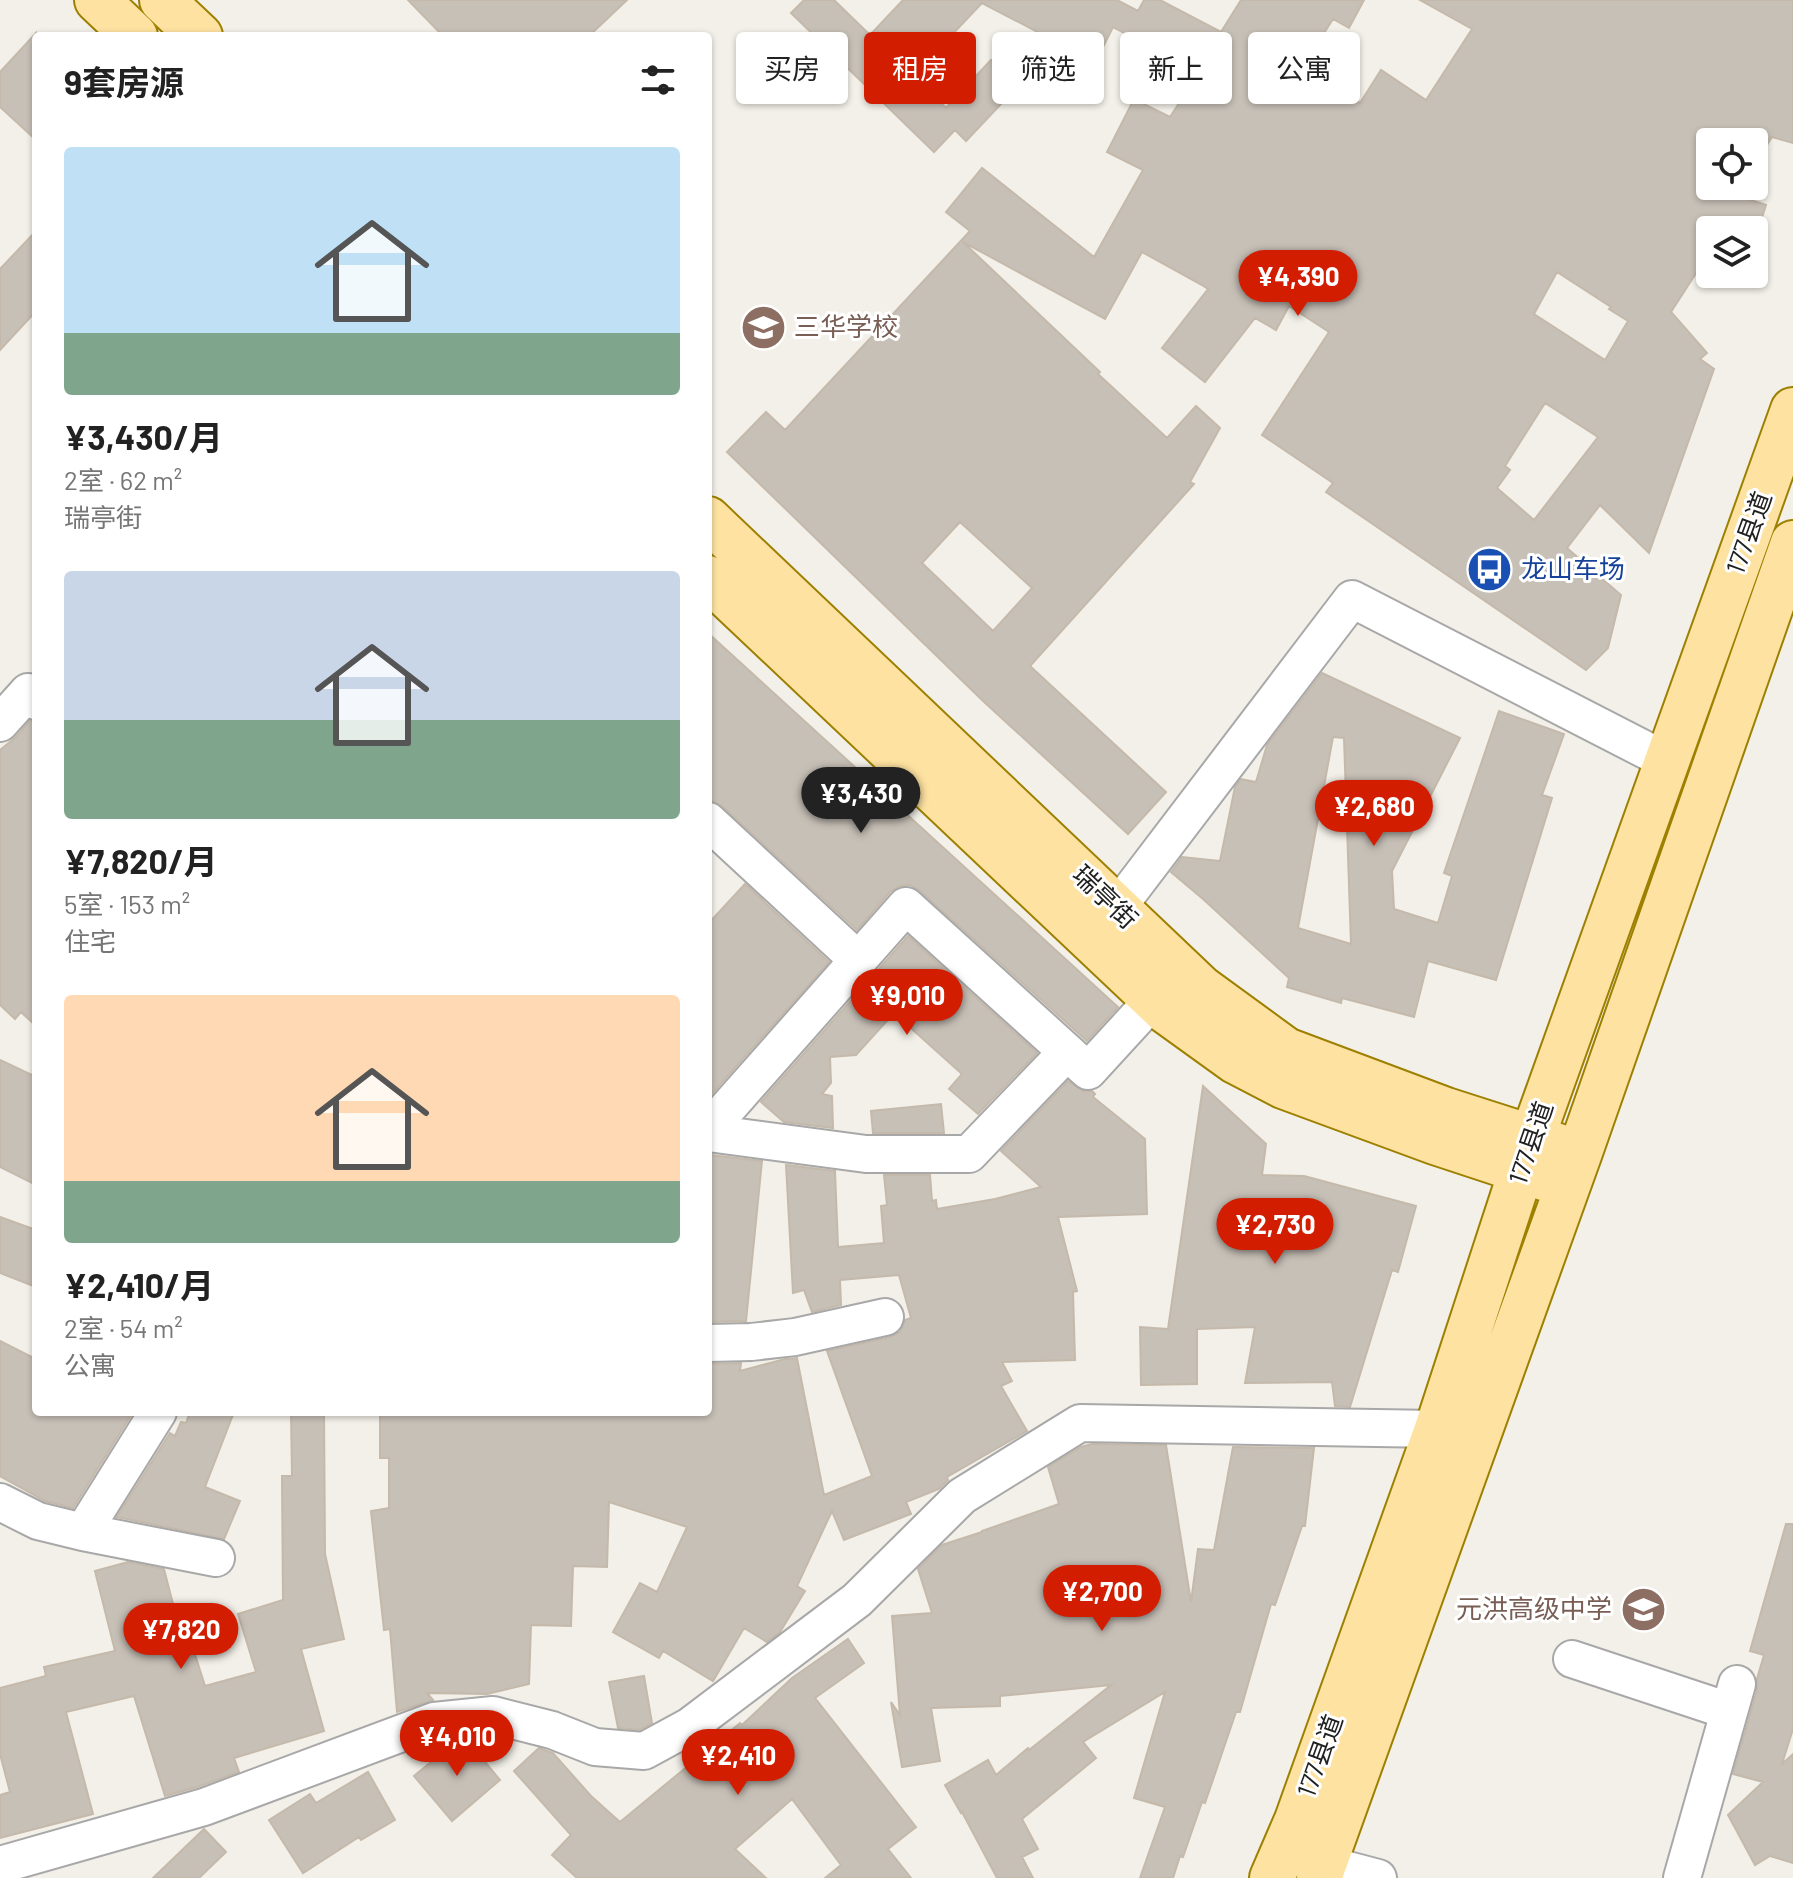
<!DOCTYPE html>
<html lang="zh">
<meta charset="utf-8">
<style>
:root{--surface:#fff;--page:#f2f2f2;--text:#222;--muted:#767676;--accent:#d21d00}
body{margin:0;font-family:Barlow,"Noto Sans SC",sans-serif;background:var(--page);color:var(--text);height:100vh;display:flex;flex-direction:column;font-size:30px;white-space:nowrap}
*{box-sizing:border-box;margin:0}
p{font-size:26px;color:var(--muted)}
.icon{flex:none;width:44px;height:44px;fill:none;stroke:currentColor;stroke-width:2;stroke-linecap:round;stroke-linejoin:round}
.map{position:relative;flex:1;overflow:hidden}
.drawer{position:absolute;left:32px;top:32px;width:680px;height:1384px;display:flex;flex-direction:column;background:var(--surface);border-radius:8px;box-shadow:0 2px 6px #0004}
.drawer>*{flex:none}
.top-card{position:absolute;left:736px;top:32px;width:760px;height:72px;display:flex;gap:16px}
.controls{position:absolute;left:1696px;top:128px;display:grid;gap:16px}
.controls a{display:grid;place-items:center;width:72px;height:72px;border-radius:8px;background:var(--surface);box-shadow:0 2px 6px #0004;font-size:40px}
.price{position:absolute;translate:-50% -68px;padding:0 18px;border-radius:28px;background:var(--accent);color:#fff;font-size:26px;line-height:52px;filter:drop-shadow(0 2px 4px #0008)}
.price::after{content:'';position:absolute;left:50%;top:48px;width:24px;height:18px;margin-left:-12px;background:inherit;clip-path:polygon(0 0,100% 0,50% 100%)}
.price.current{background:#222;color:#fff}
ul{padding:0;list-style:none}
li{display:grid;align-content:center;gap:16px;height:424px;padding:0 32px}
li span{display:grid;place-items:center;height:248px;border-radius:8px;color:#555}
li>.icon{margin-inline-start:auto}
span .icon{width:144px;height:144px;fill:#fffc;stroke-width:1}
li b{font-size:34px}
h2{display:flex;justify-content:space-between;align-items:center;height:96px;padding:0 32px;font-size:34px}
.pill{padding:0 28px;border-radius:8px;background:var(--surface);box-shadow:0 2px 6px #0004;font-size:28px;line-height:72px}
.pill.current{background:var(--accent);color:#fff}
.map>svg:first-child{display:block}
.building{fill:#c7c0b7;stroke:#c4b9aa;stroke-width:2;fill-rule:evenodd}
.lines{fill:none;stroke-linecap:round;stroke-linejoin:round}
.minor-casing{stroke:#a8a8a8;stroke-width:40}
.major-casing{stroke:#9e8000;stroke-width:48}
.minor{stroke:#fff;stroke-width:36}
.major{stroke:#fee2a1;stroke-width:44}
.labels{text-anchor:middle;stroke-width:6;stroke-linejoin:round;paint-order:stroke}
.education-label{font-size:26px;fill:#785e54;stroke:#fff;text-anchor:start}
.street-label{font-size:26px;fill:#212121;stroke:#fff}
.transit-label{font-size:26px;fill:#164399;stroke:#fff;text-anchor:start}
</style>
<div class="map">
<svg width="1793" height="1878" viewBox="0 0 1793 1878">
<rect width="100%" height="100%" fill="#f2f0e8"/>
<path class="building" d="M408 0H627L589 36H443Z
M804 0H834L870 35 903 0H1117L1138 11 1144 0H1160L1221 32 1241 0H1364L1349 28 1333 19 1302 68 1348 98 1349 96 1360 103 1381 70 1426 100 1472 29 1420 0H1793V143L1772 137 1754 165V142H1710V186H1740L1735 195 1766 205 1754 243V230H1710V270L1700 267 1671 312 1707 353 1700 359 1714 369 1649 553 1600 505 1567 548 1621 595 1608 648 1586 670 1326 492 1333 483 1262 435 1329 332 1289 306 1276 330 1255 318 1205 382 1162 348 1208 289 1202 285 1142 252 1105 319 963 242 1100 372 1098 374 1167 438 1196 406 1220 428 1190 482 1194 484 1030 666 1166 792 1128 834 982 700 727 452 766 412 785 430 970 231 946 212 982 168 1094 257 1143 170 1107 152 1134 99 1170 117 1199 72 1113 27 1098 57 1053 34 1051 39 982 3 946 41 942 36 908 71 946 108 991 60 1018 86 966 141 955 130 934 152 791 13ZM1557 272 1611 307 1609 309 1628 321 1605 360 1534 314ZM1545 403 1598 437 1534 520 1497 488 1510 470 1505 466ZM960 522 1032 588 993 631 922 563Z
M36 33V140L0 107V72Z
M36 231V311L0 350V269Z
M708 633 1118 1007 1087 1041 919 890 910 885 899 886 890 892 857 930 722 806 713 801H708Z
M1322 673 1460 738 1392 871 1394 909 1438 923 1452 876 1444 873 1499 711 1564 734 1542 795 1552 798 1496 980 1428 961 1414 1017 1342 998 1341 1003 1287 987 1289 978 1203 899 1171 872 1182 857 1220 861 1235 787 1241 779 1256 782 1267 745ZM1333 737 1344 738 1351 944 1298 928Z
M30 721H36V1026L21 1012 15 1019 0 1005V750L16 737Z
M745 884 829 962 708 1098V924Z
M908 936 1037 1053 978 1114 949 1089 962 1074 894 1013 856 1055 830 1057 831 1083 822 1094 832 1096 833 1128 784 1122 761 1102Z
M0 1060 36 1077V1185L0 1167Z
M1068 1081 1083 1091H1092L1095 1094 1093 1097 1145 1139 1147 1214 1058 1217 1077 1291 1073 1292 1075 1360 1002 1362 1012 1381 1001 1386 1027 1431 947 1477 948 1480 939 1489 906 1502 911 1514 844 1540 832 1511 797 1586 805 1591 780 1632 767 1642 744 1628 713 1681 663 1651 659 1658 613 1632 640 1583 657 1592 687 1527 609 1502 607 1567 573 1566 571 1626 531 1625 529 1684 487 1694 427 1693 433 1700 397 1712 390 1629 384 1630 371 1511 389 1508V1458H380V1412H708V1364L741 1363 740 1371 785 1359 797 1358 824 1495 872 1476 827 1351 890 1337 900 1332 905 1320 911 1318 899 1275 840 1280 841 1305 812 1312 804 1290 793 1293 786 1165 835 1171 838 1247 884 1243 881 1206 887 1205 884 1175H930L932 1201 936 1200 937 1209 995 1199 1041 1187 1001 1151Z
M1203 1086 1266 1144 1262 1175 1304 1176 1416 1206 1398 1272 1392 1270 1350 1407 1335 1406 1332 1382 1245 1383 1255 1327 1197 1329V1384L1141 1385 1140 1327 1168 1329Z
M941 1104 944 1133H873L871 1111Z
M711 1155 762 1161 746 1321 708 1322V1182Z
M0 1217 36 1230V1287L0 1273Z
M0 1341 36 1359V1412H133L73 1508 45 1501 0 1476Z
M190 1412H234L205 1487 240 1501 224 1539 117 1517 170 1433 175 1436 181 1422 186 1423Z
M291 1412H324L325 1554 344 1639 301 1649 324 1731 234 1758 239 1772 197 1787 165 1796 134 1696 66 1712 93 1814 0 1838V1795L10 1792 0 1754V1688L46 1676 44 1667 115 1651 95 1571 128 1562 164 1569 180 1631 187 1629 205 1686 256 1672 238 1614 283 1600 282 1476H292Z
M1092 1444 1166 1445 1191 1602 1198 1549 1214 1550 1233 1447 1314 1448 1305 1526H1302L1275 1605 1271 1604 1240 1712H1236L1205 1803 1202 1802 1183 1857 1180 1856 1173 1878H1140L1165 1807 1134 1798 1165 1692 1083 1742 1096 1758 1022 1819 1038 1849 1022 1857 1033 1878H997L962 1812 961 1813 945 1785 988 1760 996 1775 1028 1748 1029 1750 1111 1685 1000 1696V1706L931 1708 940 1761 902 1767 891 1702 900 1715 892 1616 932 1613 918 1569 942 1545 982 1532V1531L1059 1504 1048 1467 1081 1447Z
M1786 1524H1793V1729L1782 1764 1793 1754V1863L1770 1856 1755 1865 1728 1815 1763 1782 1733 1774 1757 1690V1679L1764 1655 1750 1651Z
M848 1639 864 1663 815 1698 916 1827 888 1849 911 1878H825L841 1865 792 1799 735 1849 766 1878H577L552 1855 571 1835 514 1771 539 1748 553 1753 591 1796 620 1822 740 1723 742 1725 792 1678Z
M644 1676 652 1723 639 1730 618 1728 609 1682Z
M466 1739 500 1780 452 1821 414 1776 458 1740Z
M368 1772 395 1820 361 1840 359 1837 303 1873 269 1820 310 1794 316 1803Z
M204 1829 226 1852 199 1878H153Z"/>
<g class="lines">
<defs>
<path id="minor" d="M0 723 28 692 36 701
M708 821 858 960
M1117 908 1352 599 1667 761
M708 1130 906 906 1088 1071 1154 999
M708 1133 866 1154H969L1067 1052
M708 1343 751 1342 795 1337 885 1317
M0 1502 38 1521 83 1532 216 1558
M83 1532 158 1412
M1572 1659 1729 1711
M1325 1864 1378 1878
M0 1865 204 1807 434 1721 493 1715 552 1730 595 1747 644 1751 690 1726 857 1600 962 1496 1080 1423 1437 1429
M1682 1878 1737 1684"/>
<path id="major" d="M97 0 135 36
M162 0 200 36
M708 519 1201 988 1286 1050 1446 1110 1558 1146
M708 578 1167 1012 1235 1061 1283 1086 1435 1142 1547 1179
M1272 1878 1297 1820 1437 1429 1532 1138 1793 410
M1319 1878 1580 1152 1793 543"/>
</defs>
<use href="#minor" class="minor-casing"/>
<use href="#major" class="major-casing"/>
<use href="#minor" class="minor"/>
<use href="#major" class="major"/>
</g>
<defs>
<symbol id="school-disc" viewBox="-11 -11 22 22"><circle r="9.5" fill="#8d6e63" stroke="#fff"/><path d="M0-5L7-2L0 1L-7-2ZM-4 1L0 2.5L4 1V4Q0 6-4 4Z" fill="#fff"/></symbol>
<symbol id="bus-disc" viewBox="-11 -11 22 22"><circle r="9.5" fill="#1a4fb4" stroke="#fff"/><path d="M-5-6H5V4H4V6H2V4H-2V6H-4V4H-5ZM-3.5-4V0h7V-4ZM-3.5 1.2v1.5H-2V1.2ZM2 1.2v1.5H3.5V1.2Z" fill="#fff"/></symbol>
</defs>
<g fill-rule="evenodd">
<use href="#school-disc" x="738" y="302" width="51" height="51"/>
<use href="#bus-disc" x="1464" y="544" width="51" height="51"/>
<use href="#school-disc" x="1618" y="1584" width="51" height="51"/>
</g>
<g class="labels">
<g class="education-label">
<text x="794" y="336">三华学校</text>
<text x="1612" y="1618" text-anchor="end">元洪高级中学</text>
</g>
<g class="street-label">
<text transform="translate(1749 533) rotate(-70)" y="9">177县道</text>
<text transform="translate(1105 897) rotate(44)" y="9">瑞亭街</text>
<text transform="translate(1531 1143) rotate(-71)" y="9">177县道</text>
<text transform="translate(1320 1756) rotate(-70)" y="9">177县道</text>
</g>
<g class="transit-label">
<text x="1521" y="578">龙山车场</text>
</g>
</g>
</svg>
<div class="controls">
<a><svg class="icon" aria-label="locate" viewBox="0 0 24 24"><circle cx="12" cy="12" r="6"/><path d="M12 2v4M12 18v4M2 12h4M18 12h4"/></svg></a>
<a><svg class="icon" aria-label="layers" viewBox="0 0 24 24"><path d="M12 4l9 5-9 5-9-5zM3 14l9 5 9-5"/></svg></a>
</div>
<b class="price" style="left:1298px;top:318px">¥4,390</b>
<b class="price current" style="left:861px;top:835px">¥3,430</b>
<b class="price" style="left:1374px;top:848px">¥2,680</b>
<b class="price" style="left:907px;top:1037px">¥9,010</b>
<b class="price" style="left:1275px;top:1266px">¥2,730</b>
<b class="price" style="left:1102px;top:1633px">¥2,700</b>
<b class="price" style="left:181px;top:1671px">¥7,820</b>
<b class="price" style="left:457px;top:1778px">¥4,010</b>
<b class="price" style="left:738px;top:1797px">¥2,410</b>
<div class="top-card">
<a class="pill">买房</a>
<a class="pill current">租房</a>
<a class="pill">筛选</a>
<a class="pill">新上</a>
<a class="pill">公寓</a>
</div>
<section class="drawer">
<h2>9套房源<svg class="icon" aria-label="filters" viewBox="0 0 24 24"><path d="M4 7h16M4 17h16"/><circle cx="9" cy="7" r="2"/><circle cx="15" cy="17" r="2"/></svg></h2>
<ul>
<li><span style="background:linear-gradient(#bfe0f5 75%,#7fa58c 0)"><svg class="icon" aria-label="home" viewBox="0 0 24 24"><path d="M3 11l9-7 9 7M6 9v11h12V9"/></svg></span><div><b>¥3,430/月</b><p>2室 · 62 m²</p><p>瑞亭街</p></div></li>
<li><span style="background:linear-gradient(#c9d6e8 60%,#7fa58c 0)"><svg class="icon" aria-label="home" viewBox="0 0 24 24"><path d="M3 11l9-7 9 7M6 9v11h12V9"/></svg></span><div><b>¥7,820/月</b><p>5室 · 153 m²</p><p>住宅</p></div></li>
<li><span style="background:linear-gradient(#ffd9b3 75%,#7fa58c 0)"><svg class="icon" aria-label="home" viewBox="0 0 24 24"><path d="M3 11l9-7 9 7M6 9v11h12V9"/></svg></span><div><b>¥2,410/月</b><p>2室 · 54 m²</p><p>公寓</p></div></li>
</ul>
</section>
</div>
